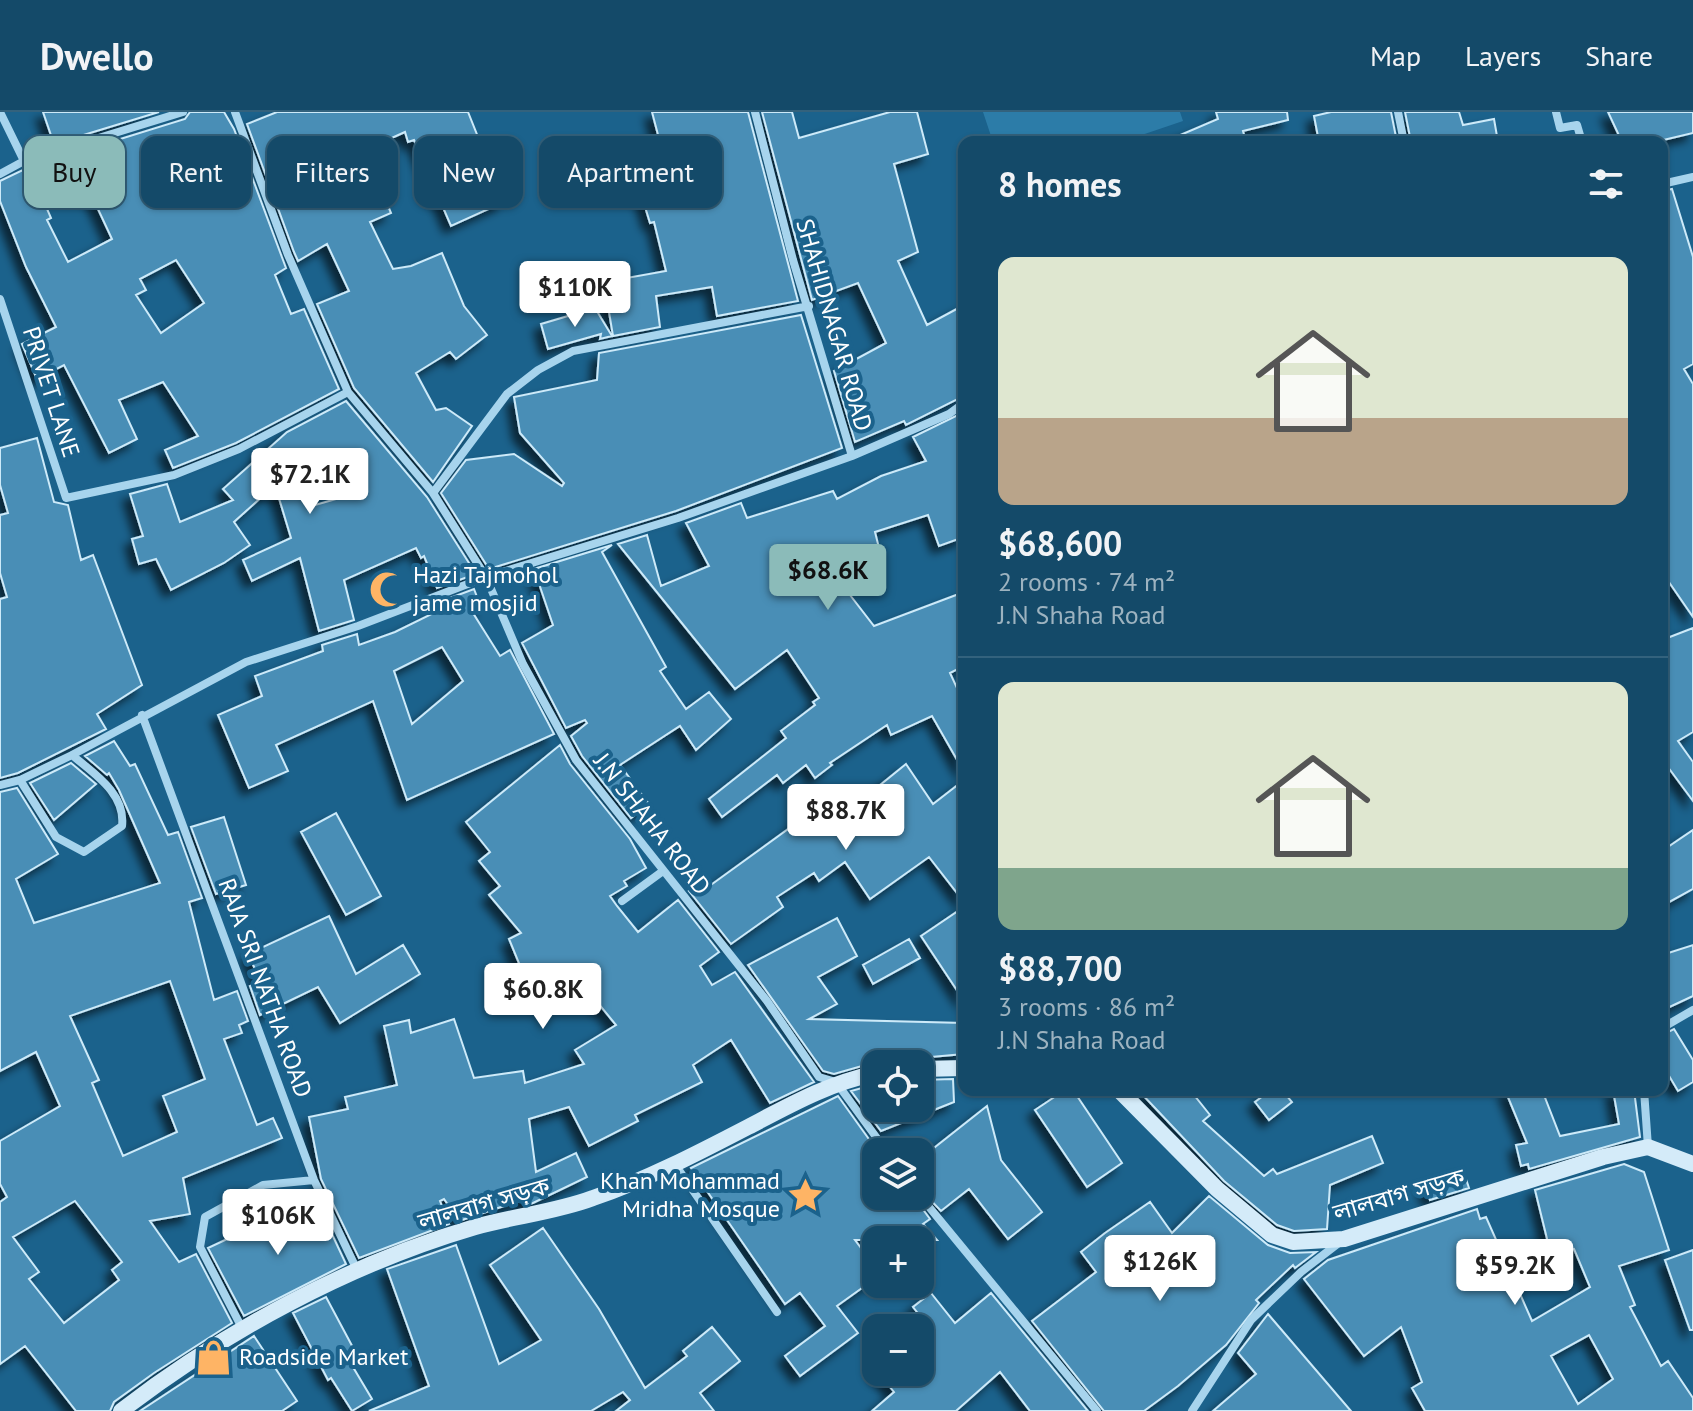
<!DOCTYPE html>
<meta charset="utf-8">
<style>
:root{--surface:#144a69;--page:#1d516f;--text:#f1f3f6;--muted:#9db3c0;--line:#33627d;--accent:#8bbbb9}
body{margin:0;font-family:"PT Sans","Noto Sans Bengali",sans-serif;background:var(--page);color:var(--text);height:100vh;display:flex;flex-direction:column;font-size:30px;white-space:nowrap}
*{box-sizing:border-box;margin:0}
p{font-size:26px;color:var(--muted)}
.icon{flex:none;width:44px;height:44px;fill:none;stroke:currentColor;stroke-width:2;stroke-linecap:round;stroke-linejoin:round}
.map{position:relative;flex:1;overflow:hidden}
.drawer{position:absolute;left:958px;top:24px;width:710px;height:960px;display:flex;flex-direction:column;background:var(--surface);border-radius:16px;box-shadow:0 2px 6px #0004,0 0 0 2px var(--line)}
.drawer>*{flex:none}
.top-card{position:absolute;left:24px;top:24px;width:760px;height:72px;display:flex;gap:16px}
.buttons{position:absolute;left:862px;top:938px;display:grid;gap:16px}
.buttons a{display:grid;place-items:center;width:72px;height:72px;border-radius:16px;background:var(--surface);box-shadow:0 2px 6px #0004,0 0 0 2px var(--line);font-size:40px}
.price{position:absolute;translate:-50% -68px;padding:0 18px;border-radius:8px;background:#fff;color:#222;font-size:26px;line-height:52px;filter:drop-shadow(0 2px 4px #0008)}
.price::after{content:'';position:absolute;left:50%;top:48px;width:24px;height:18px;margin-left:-12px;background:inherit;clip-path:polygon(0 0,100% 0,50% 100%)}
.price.on{background:var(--accent);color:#111}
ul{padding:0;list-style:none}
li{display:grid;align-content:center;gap:16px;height:424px;padding:0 40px}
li+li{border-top:2px solid var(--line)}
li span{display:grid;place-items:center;height:248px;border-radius:16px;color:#555}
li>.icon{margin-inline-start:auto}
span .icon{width:144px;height:144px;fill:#fffc;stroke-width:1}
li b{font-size:34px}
h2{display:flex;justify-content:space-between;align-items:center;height:96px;padding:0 40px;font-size:34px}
.chip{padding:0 28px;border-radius:16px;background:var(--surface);box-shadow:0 2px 6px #0004,0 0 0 2px var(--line);font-size:28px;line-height:72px}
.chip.on{background:var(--accent);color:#111}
header{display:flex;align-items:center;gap:48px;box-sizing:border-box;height:112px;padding:0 40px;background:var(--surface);border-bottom:2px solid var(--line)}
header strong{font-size:38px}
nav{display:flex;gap:44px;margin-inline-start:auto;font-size:28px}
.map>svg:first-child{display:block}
.green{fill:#2c7ca8}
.building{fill:#498eb6;stroke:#cdeaf9;stroke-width:2;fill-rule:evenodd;filter:url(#shadow)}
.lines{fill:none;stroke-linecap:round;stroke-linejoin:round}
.street{stroke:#a7d4ed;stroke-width:8}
.secondary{stroke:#d4ebf9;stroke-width:16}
.labels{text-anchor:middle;stroke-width:8;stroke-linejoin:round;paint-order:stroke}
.street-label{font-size:24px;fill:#fff;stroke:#1b628c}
.poi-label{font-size:24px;fill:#fff;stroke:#1b628c;text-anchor:start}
</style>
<header>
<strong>Dwello</strong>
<nav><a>Map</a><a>Layers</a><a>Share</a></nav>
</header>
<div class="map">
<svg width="1693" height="1299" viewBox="0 0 1693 1299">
<defs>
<filter id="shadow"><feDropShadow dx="-7" dy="7" stdDeviation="4" flood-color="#0009"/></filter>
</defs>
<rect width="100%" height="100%" fill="#1b628c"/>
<path class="green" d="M983 0H1180L1183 9 1121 30H993Z"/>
<path class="building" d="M43 0H159L54 32Z
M190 0H224L234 17 286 156 275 163 291 202 304 197 339 277 236 331 173 356 165 338 198 324 163 270 119 288 137 327 109 341 64 253 37 267 22 232 56 215 26 155 0 89V69L29 55 51 106 47 108 68 150 112 127 77 52 63 58 59 46 185 7ZM176 148 204 191 161 221 136 183 146 178 140 167Z
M277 0H468L504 90 451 114 414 28 408 30 405 20 365 38 391 101 370 110 393 157 411 154 442 141 464 194 487 223 456 247 450 240 416 261 436 298 446 296 472 314 433 370 354 276 317 192 349 179 327 132 298 149 294 140 247 12Z
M652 0H748L798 189 717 204 712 175 656 184 660 215 613 224 604 170 666 159 654 110 650 111 639 75 666 59 656 40 662 38Z
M762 0H792L799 26 890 0H917L928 42 894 52 918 140 898 149 927 213 964 193V284L906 313 904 309 855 330 834 259 886 231 858 171 812 188Z
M1216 0H1287L1288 8 1243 19 1246 30H1164L1218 7Z
M1331 0H1391L1397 30H1319L1314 4Z
M1405 0H1459L1463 13 1494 7 1498 30H1411Z
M1608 0H1693V21L1655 30H1622Z
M1672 77 1693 145V252L1684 257 1693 272V505L1662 460V79Z
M595 196 612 224 600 227 601 222 548 237 541 212Z
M801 203 842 336 676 399 489 457 441 381 466 348 514 342 562 374 564 371 520 321 514 285 597 268 599 241Z
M346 289 427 385 476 462 437 476 424 444 421 446 416 436 344 468 354 508 319 519 300 446 252 469 243 448 291 426 275 373 234 410 250 433 224 451 171 478 156 447 139 452 132 427 143 424 130 382 167 372 180 410 233 388 223 377 287 320ZM327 338 343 359 350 383 308 395 297 359Z
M964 300V425L939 434 928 403 875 420 879 436 844 448 850 466 840 470 874 514 964 480V554L950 561 964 591V660L932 604 891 623 887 613 830 651 832 653 815 666 806 653 783 671 777 663 722 705 709 687 786 626 781 619 815 593 813 590 819 586 787 538 735 577 618 432 647 423 661 474 709 454 686 411 741 391 747 406 833 379 837 387 881 364 926 349 913 325Z
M37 326 54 390 68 393 81 448 93 443 142 573 97 602 106 617 18 661 0 666V487L7 485 0 461V403L8 401 0 373V336Z
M612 433 602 440 666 555 660 559 686 597 709 580 731 607 696 638 680 614 620 653 649 692 631 706 582 644 571 624 587 611 585 608 566 616 522 531 553 513 534 457Z
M474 477 482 498 473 501 500 544 510 538 554 622 407 688 373 589 276 633 288 659 249 676 218 603 262 584 255 564 323 539 322 533 357 522 359 533 395 520 442 497V489ZM442 535 463 569 412 612 394 559Z
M1693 516V620L1678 629 1693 650V689L1662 647V528Z
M114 629 130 654 135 652 168 723 178 720 202 786 189 790 214 888 237 879 248 909 239 913 242 921 224 927 257 1013 273 1006 282 1026 183 1066 190 1102 150 1109 179 1150 196 1142 232 1211 154 1261 114 1290 110 1299H76L25 1234 0 1252V1090L7 1085 0 1072V1029L60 994 36 940 0 959V680L17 676 58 742 16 767 34 811 160 771 119 678 109 661 107 663 85 644ZM170 869 205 967 163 984 177 1020 123 1044 92 971 99 968 70 904ZM75 1089 122 1150 112 1158 119 1168 64 1211 29 1167 39 1160 13 1125Z
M560 633 570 652 630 727 646 756 624 769 627 774 610 784 617 794 638 820 678 788 719 840 700 854 712 873 735 860 814 970 770 991 731 928 693 953 702 970 635 1003 638 1009 589 1034 569 995 529 1007 536 1060 576 1041 587 1065 533 1091 524 1093 522 1088 459 1109 444 1087 440 1089 449 1112 359 1146 321 1067 309 1005 348 997 345 985 397 973 384 914 409 908 411 921 454 907 474 966 523 959 525 971 584 952 575 938 616 913 575 863 532 883 509 827 521 821 489 783 500 774 479 749 490 740 466 710Z
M71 651 96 672 54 708 30 671Z
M906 652 933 692 964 668V790L929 745 870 787 845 750 819 769 814 761 777 785 783 795 731 832 689 779 692 777 697 783 820 694 832 712Z
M336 701 381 784 346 803 301 720Z
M224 705 246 773 216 782 191 715Z
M1693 718V777L1662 794V739Z
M964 795V889L921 824Z
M329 804 356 862 403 833 420 862 340 911 318 875 260 903 250 874 261 870 248 842Z
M837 806 857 844 818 865 837 892 809 907 964 911V942L920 946V941L876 940V950L834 962 823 959 748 853Z
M909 827 920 846 873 872 863 853Z
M1693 833V884L1663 898 1667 905 1662 908V843Z
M1674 917 1693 948V970L1678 979 1662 952V923Z
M953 967 954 990 881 1019 851 979 876 972V996H920V968Z
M1065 978H1073L1122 1051 1087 1075 1035 998Z
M1138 978H1190L1210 1003 1203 1009 1264 1064 1273 1057 1277 1062 1372 1024 1383 1051 1330 1073 1327 1117 1294 1119 1277 1113 1224 1069Z
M1271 978H1282L1292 990 1269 1008 1255 990Z
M1505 978H1542L1560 1024 1619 1012 1613 978H1634L1640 1025 1529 1057 1528 1052 1521 1054 1516 1033 1527 1031Z
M838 984 876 1037V1084H913L930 1107 923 1112 937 1128H855L876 1156V1166L837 1194 858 1221 800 1264 785 1244 825 1214 800 1181 785 1192 691 1056Z
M987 994 1001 1048 1042 1100 1008 1127 969 1077 941 1099 920 1077V1047Z
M1624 1052 1644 1060 1669 1138 1619 1154 1635 1193 1630 1195 1661 1254 1668 1249 1693 1286V1299H1425L1412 1276 1422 1270 1401 1215 1364 1244 1304 1167 1328 1148 1477 1097 1480 1107 1486 1105 1532 1209 1590 1175 1574 1137 1551 1143 1535 1078ZM1589 1223 1613 1267 1578 1292 1551 1244Z
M1463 1058 1469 1076 1430 1088 1424 1072Z
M1209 1084 1268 1133 1290 1141 1316 1140 1295 1156 1293 1153 1256 1188 1259 1191 1226 1233 1178 1274 1144 1299H1104L1032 1209 1096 1160 1081 1140 1105 1121 1150 1090 1172 1121Z
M315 1086 346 1152 244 1204 208 1136Z
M543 1116 599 1197 645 1276 687 1244 683 1239 712 1215 740 1249 700 1281 714 1299H616L630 1288 623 1280 591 1299H369L429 1274 387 1157 456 1133 499 1252 541 1228 490 1153Z
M1693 1138V1218H1690L1665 1148Z
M931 1181 955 1211 991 1181 1088 1299H1030L1000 1260 956 1299H872L894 1280 878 1260H920V1204L913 1195Z
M326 1185 358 1245 350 1250 372 1287 352 1299 331 1266 328 1268 293 1201Z
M1268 1202 1351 1299H1213L1256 1262 1238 1241Z
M254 1224 297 1289 282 1299H140Z"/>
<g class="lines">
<path class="street" d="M0 0 24 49
M235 0 288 143 348 280 433 381 486 465 523 552 576 648 767 889 819 965 836 970 887 1040
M755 0 793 148 852 344
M1398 0 1404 30
M1556 0 1560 16 1577 13 1582 30
M0 62 24 49 183 0
M1662 72 1693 65
M0 187 66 386 174 363 239 337 348 280
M433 381 507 282 538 258 573 239 809 194
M142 603 314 1068 357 1158
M20 668 56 725 84 740 122 714C126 681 93 661 72 643
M0 673 20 668 72 643 246 550 358 514 486 465 678 406 852 344 949 302 964 291
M622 789 663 759
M1662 916 1693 898
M1644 978 1648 1035
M674 1051 777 1200
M920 1084 1097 1299
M242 1216 200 1135 205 1105 263 1073 314 1068
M1192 1299 1251 1208 1301 1160 1340 1130"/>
<path class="secondary" d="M920 957 964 956
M1119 978 1217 1077 1272 1123 1293 1130 1344 1127 1603 1045 1648 1035 1693 1052
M121 1299C225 1219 349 1152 475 1115 514 1104 556 1100 593 1086 646 1068 698 1041 748 1015 792 992 827 972 876 961"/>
</g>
<defs>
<symbol id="mosque-bare" viewBox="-9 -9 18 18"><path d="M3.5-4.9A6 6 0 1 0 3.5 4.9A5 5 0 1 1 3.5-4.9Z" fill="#feb465" stroke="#1b628c" stroke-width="2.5" paint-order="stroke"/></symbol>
<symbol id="sight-bare" viewBox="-9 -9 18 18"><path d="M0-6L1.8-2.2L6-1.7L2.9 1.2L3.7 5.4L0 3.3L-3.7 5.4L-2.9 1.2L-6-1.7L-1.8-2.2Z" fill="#feb465" stroke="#1b628c" stroke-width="2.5" paint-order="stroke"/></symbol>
<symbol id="shop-bare" viewBox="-9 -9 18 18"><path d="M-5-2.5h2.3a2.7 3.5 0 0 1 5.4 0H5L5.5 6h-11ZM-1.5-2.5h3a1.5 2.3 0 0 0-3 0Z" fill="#feb465" stroke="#1b628c" stroke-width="2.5" paint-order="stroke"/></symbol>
</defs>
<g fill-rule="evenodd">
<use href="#mosque-bare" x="362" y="452" width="51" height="51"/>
<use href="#sight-bare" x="780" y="1058" width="51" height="51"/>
<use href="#shop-bare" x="188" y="1220" width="51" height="51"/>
</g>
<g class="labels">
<g class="street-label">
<text transform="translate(834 213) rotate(74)" y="8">SHAHIDNAGAR ROAD</text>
<text transform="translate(51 280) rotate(72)" y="8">PRIVET LANE</text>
<text transform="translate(652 712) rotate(52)" y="8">J.N SHAHA ROAD</text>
<text transform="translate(265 876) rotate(70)" y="8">RAJA SRI NATHA ROAD</text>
<text transform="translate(1399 1083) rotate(-16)" y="8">লালবাগ সড়ক</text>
<text transform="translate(484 1092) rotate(-16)" y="8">লালবাগ সড়ক</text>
</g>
<g class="poi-label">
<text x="413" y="471">Hazi Tajmohol<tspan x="413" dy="28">jame mosjid</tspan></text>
<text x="780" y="1077" text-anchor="end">Khan Mohammad<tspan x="780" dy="28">Mridha Mosque</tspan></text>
<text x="239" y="1253">Roadside Market</text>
</g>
</g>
</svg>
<div class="buttons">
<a><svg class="icon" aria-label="locate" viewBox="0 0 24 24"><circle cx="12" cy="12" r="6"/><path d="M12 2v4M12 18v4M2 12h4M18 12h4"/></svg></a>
<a><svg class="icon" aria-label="layers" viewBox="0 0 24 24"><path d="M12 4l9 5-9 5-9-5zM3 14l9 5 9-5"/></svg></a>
<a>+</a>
<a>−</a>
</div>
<b class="price" style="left:575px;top:217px">$110K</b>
<b class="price" style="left:310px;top:404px">$72.1K</b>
<b class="price on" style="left:828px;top:500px">$68.6K</b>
<b class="price" style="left:846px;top:740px">$88.7K</b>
<b class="price" style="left:543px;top:919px">$60.8K</b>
<b class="price" style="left:278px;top:1145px">$106K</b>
<b class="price" style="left:1160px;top:1191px">$126K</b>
<b class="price" style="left:1515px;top:1195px">$59.2K</b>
<div class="top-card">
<a class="chip on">Buy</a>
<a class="chip">Rent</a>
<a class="chip">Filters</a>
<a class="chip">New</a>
<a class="chip">Apartment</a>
</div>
<section class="drawer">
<h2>8 homes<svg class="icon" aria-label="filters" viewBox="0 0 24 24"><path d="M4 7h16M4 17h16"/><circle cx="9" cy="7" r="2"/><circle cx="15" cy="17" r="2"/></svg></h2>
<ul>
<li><span style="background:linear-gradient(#dfe7d0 65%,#b9a48a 0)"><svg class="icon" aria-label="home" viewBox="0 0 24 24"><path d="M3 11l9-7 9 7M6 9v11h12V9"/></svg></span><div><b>$68,600</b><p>2 rooms · 74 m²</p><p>J.N Shaha Road</p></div></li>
<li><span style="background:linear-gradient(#dfe7d0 75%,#7fa58c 0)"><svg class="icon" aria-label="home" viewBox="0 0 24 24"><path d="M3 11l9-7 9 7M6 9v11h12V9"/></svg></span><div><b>$88,700</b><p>3 rooms · 86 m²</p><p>J.N Shaha Road</p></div></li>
</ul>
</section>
</div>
